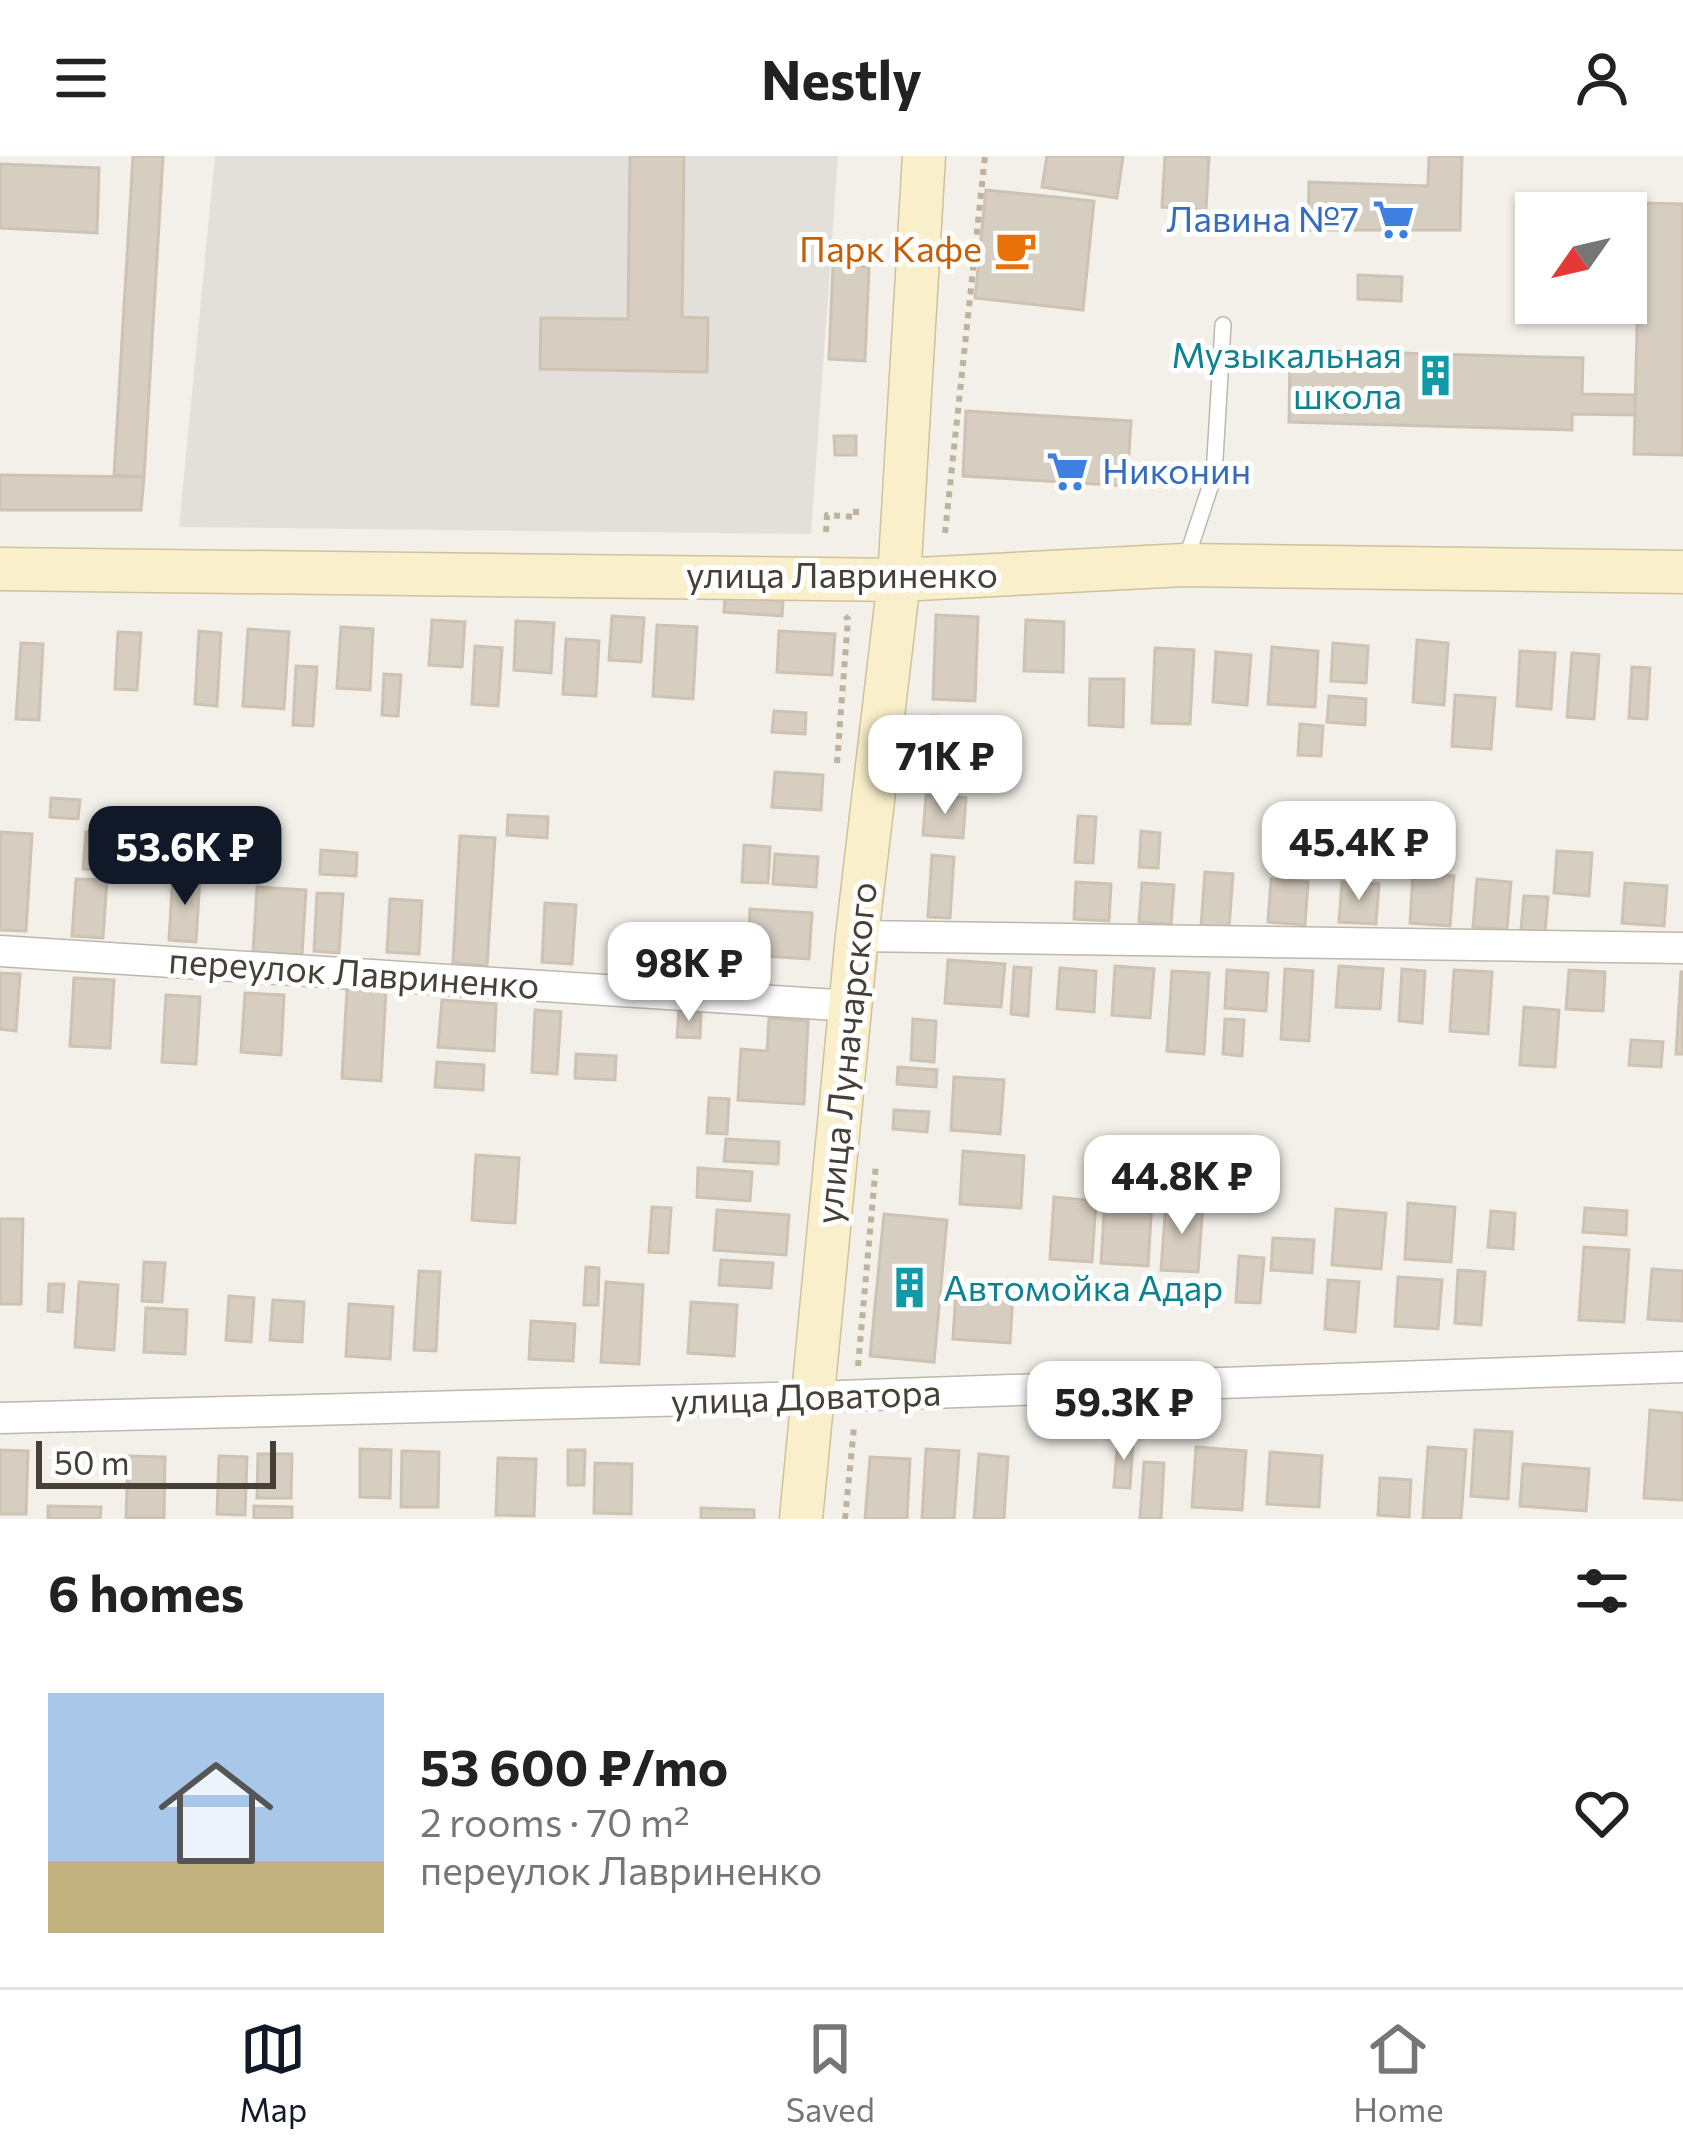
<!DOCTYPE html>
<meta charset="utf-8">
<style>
:root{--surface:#fff;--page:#f2f2f2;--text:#222;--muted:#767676;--line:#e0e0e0;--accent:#111827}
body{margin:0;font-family:Commissioner,sans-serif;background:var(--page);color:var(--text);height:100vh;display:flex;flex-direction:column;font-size:45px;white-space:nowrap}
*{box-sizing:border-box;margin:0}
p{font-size:39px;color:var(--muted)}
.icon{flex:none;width:66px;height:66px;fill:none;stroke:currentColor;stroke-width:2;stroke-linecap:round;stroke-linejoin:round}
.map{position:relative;height:1363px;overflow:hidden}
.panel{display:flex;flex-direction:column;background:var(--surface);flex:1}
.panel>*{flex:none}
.needle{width:78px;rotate:236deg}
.buttons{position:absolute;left:1515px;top:36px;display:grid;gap:24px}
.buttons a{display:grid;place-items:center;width:132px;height:132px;border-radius:0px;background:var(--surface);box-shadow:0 3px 9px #0004;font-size:60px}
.scale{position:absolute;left:36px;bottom:30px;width:240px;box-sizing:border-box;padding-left:12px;border:6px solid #464038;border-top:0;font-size:33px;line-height:42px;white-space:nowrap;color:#464038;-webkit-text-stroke:9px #fff;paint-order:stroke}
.price{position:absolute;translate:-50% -102px;padding:0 27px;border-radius:24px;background:#fff;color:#222;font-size:39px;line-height:78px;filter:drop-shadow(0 3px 6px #0008)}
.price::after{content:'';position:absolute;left:50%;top:72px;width:36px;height:27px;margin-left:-18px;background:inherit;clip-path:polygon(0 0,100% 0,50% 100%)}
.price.selected{background:var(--accent);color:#fff}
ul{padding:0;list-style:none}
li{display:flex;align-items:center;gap:36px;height:300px;padding:0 48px}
li span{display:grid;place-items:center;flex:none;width:336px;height:240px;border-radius:0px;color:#555}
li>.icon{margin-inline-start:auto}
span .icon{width:144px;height:144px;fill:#fffc;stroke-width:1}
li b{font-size:51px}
h2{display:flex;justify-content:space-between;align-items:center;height:144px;padding:0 48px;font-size:51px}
header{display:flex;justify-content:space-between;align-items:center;height:156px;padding:0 48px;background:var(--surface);font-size:54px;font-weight:700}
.dock{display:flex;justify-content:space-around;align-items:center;height:168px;border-top:3px solid var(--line);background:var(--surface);font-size:33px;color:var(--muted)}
.dock a{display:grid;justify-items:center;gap:6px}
.dock .selected{color:var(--accent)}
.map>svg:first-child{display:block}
.industrial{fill:#e3dfda}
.building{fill:#d7cec2;stroke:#cec3b3;stroke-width:3}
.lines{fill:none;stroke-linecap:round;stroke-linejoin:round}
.service-casing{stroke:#beb7ac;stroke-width:18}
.minor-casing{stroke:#beb7ac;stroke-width:33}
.secondary-casing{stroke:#cfc19c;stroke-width:45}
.path{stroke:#beb39e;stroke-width:6;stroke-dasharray:6 6;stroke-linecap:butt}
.service{stroke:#fff;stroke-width:15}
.minor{stroke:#fff;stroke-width:30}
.secondary{stroke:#faefcb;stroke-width:42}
.labels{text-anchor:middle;stroke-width:10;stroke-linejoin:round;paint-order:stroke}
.shop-label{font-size:36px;fill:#366cbe;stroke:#fff;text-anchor:end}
.food-label{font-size:36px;fill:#c56008;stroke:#fff;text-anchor:end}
.culture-label{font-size:36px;fill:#0d838f;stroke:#fff;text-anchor:end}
.street-label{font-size:36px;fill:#464038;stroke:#fff}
</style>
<header><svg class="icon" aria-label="menu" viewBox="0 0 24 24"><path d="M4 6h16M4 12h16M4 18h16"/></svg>Nestly<svg class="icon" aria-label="person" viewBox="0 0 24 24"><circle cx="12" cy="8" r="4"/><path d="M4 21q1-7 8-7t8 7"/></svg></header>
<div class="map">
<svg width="1683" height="1363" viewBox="0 0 1683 1363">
<rect width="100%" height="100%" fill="#f3f0e9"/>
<path class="industrial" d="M215 0H838L811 378 179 371Z"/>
<path class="building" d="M133 0H163L144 321 114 319Z
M630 0H684L682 161 708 162 707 216 540 213 541 162 628 163Z
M1047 0H1123L1117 42 1042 31Z
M1165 0H1209L1206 54 1162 51Z
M1429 0H1462L1460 74H1308L1309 26 1428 30Z
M0 8 99 12 97 77 0 72Z
M986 34 1094 45 1083 154 975 142Z
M1640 47 1683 48V299L1634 298Z
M833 109 869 111 865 205 829 203Z
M1358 119 1402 121 1401 145 1358 143Z
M1290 194 1583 202 1582 238 1635 239V259L1572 258V274L1289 266Z
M966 255 1131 265 1127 330 963 320Z
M834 280H856V299H835Z
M0 319 144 321 141 354H0Z
M725 441 783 445 782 460 724 456Z
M936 459 978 461 975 545 933 543Z
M612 460 644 462 641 506 609 504Z
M432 464 465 466 462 511 429 509Z
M1026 464 1064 466 1063 516 1024 515Z
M516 465 554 467 551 517 514 514Z
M657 469 697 471 693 543 653 540Z
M341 471 373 473 370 534 337 532Z
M248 473 289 476 284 553 243 550Z
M199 475 221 477 217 550 195 548Z
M779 475 835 478 832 519 777 516Z
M118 476 141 477 137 534 115 533Z
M566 483 599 485 596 540 563 538Z
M1417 484 1448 487 1444 549 1413 546Z
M21 487 43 488 39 564 16 563Z
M1333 487 1368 490 1366 527 1331 525Z
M475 490 502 492 498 550 472 548Z
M1272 491 1318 495 1315 551 1268 548Z
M1155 492 1194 494 1190 568 1152 567Z
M1520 495 1555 497 1551 553 1517 550Z
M1216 496 1251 499 1247 549 1213 546Z
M1572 497 1599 499 1594 563 1567 561Z
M296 510 317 511 313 570 293 569Z
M1632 511 1650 512 1647 563 1629 562Z
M384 518 401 519 398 560 382 559Z
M1090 523H1124L1123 571 1089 569Z
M1455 539 1495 542 1491 593 1452 590Z
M1329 540 1366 543 1365 569 1327 566Z
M774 555 806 557 805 578 772 576Z
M932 560 969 562 965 612 929 610Z
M1300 568 1323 570 1321 600 1298 599Z
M775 616 823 619 821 654 772 651Z
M926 639 966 642 963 682 923 679Z
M51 642 80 644 78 663 50 661Z
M508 659 548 661 547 682 507 679Z
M1078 660 1096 661 1093 707 1075 706Z
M1413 672 1436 674 1433 707 1411 706Z
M1141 675 1160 677 1158 712 1139 711Z
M0 676 32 678 26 775 0 774Z
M86 676 125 678 123 715 83 713Z
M460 680 495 682 487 810 453 807Z
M744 689 770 691 768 727 742 726Z
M321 694 357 697 356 720 320 718Z
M1557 695 1592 697 1589 740 1554 737Z
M775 698 818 701 816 731 773 728Z
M932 699 954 701 950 762 928 761Z
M1205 716 1233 718 1229 772 1201 770Z
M1413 717 1454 720 1450 770 1410 767Z
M173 719 200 721 196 786 169 784Z
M76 723 107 724 103 782 72 780Z
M1271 723 1308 726 1305 769 1268 766Z
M1477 723 1511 726 1507 773 1473 771Z
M1076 726 1111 728 1109 765 1074 763Z
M1342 726 1379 728 1376 768 1339 766Z
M1142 727 1174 729 1171 768 1139 766Z
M1625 727 1667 730 1664 770 1622 767Z
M257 731 306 734 302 799 253 796Z
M317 737 343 738 339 797 314 795Z
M1524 740 1548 741 1545 776 1521 774Z
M390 743 422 745 419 798 387 796Z
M545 747 576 749 572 808 542 806Z
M750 753 812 757 809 803 748 799Z
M628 773 655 775 651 821 626 819Z
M948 804 1005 808 1001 851 945 847Z
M1115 810 1154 813 1150 862 1112 859Z
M1339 810 1383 813 1380 853 1336 851Z
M1014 811 1031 812 1028 860 1011 858Z
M1060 812 1096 815 1094 856 1057 853Z
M1285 813 1313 815 1309 885 1281 883Z
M1402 813 1425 815 1422 867 1399 865Z
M1227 814 1268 817 1266 855 1225 852Z
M1454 814 1492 816 1488 878 1450 875Z
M1569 814 1605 816 1603 855 1566 853Z
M1172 815 1209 817 1204 898 1167 895Z
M1681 816H1683V898H1676Z
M0 817 20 818 16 875 0 873Z
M74 822 114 824 110 892 70 890Z
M347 833 386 835 381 925 342 922Z
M245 837 284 839 281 899 241 896Z
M166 839 200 841 196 908 162 906Z
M442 844 496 848 494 895 438 891Z
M1524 851 1559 854 1555 911 1520 909Z
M535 854 561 856 557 918 532 916Z
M679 854 701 856 700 882 677 881Z
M769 862 808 865 804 948 738 944 741 893 767 895Z
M913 863 936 865 934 906 911 904Z
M1225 863 1244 864 1242 900 1223 898Z
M1631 884 1663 886 1661 911 1629 909Z
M576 898 616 900 615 924 575 922Z
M437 906 484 909 483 934 435 931Z
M898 911 937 914 936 931 897 928Z
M954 921 1004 924 1000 978 951 974Z
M709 942 729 943 727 978 707 977Z
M894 954 929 956 927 976 893 973Z
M726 983 779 986 778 1008 724 1005Z
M963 995 1024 1000 1021 1052 960 1048Z
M476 999 519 1002 515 1067 472 1064Z
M698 1012 752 1016 750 1045 697 1041Z
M1106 1025 1153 1028 1148 1110 1101 1107Z
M1054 1041 1096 1045 1092 1106 1050 1103Z
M1166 1046 1203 1048 1198 1116 1161 1114Z
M1408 1047 1455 1051 1451 1106 1405 1103Z
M652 1051 671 1052 668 1097 649 1096Z
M1585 1052 1627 1055 1626 1079 1583 1076Z
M1336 1053 1386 1057 1381 1113 1332 1109Z
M717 1054 789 1059 786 1099 714 1094Z
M1491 1055 1515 1057 1513 1093 1488 1091Z
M884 1058 947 1064 934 1206 870 1200Z
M0 1063H23L21 1148H0Z
M1273 1082 1314 1084 1312 1117 1271 1114Z
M1584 1091 1629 1094 1624 1166 1579 1164Z
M1239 1100 1264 1102 1260 1147 1236 1146Z
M721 1104 773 1107 771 1132 719 1129Z
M144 1106 165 1107 162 1146 142 1145Z
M586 1111 599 1112 598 1149H584Z
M1652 1113 1683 1115V1165L1648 1163Z
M1458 1114 1485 1116 1481 1169 1455 1167Z
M419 1115 440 1116 436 1195 414 1194Z
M1398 1121 1442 1124 1438 1173 1395 1170Z
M1328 1124 1359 1126 1355 1176 1325 1173Z
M79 1126 118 1129 114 1194 75 1191Z
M606 1126 643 1129 639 1208 601 1206Z
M49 1128H64L62 1156 48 1155Z
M956 1133 1013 1137 1010 1187 953 1183Z
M229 1140 254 1142 251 1186 226 1184Z
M273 1144 304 1146 302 1186 270 1184Z
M691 1146 737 1149 734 1200 688 1197Z
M349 1148 393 1151 390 1203 346 1200Z
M146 1152 187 1154 185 1198 144 1196Z
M531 1165 575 1168 573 1205 529 1203Z
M1650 1254 1683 1257V1344L1644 1342Z
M1475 1274 1512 1276 1508 1343 1471 1340Z
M1118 1282 1133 1283 1130 1332 1114 1331Z
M1196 1291 1246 1295 1242 1354 1192 1351Z
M1428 1291 1466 1294 1461 1363H1423Z
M360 1293 391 1294 390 1342 360 1341Z
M926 1293 959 1295 954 1363H922Z
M0 1294 28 1295 26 1358H0Z
M568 1294H585L584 1329H568Z
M402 1295 439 1296 438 1351H401Z
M1270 1296 1322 1300 1319 1351 1267 1348Z
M258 1298H292L291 1342H257Z
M979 1298 1008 1301 1004 1363H974Z
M128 1300 165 1301 164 1362H126Z
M219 1300 247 1301 245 1359 217 1358Z
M870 1301 910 1303 907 1363H865Z
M498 1302 536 1303 534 1360 496 1359Z
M1144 1306 1164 1307 1161 1363H1140Z
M595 1307 632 1308 631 1358 594 1357Z
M1523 1308 1589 1313 1586 1355 1520 1350Z
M1380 1322 1411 1324 1409 1361 1378 1359Z
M48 1350 101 1351 100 1363H48Z
M254 1350 292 1351V1363H254Z
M701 1352 754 1354V1363H701Z"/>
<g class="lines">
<defs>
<path id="service" d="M1185 407 1214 319 1223 169"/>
<path id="minor" d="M857 780 1683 792
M0 795 852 850
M0 1262 811 1241 1683 1211"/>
<path id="secondary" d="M0 413 899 424 1184 409 1683 416
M801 1363 857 780 899 424 924 0"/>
</defs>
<use href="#service" class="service-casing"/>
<use href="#minor" class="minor-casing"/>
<use href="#secondary" class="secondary-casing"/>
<path class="path" d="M826 376 827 359 856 361V350
M945 377 985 0
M837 607 848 463 845 460
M858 1210 876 1008
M845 1363 854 1271"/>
<use href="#service" class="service"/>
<use href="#minor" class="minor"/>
<use href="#secondary" class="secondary"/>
</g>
<defs>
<symbol id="supermarket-bare" viewBox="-9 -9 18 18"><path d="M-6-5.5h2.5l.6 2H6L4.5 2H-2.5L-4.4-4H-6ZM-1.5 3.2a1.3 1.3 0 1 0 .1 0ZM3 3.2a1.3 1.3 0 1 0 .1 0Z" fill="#3f7fe0" stroke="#fff" stroke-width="2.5" paint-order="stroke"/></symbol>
<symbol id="cafe-bare" viewBox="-9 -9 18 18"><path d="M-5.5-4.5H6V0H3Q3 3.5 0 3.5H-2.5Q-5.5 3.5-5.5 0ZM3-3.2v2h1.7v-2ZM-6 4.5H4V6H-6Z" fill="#e8710a" stroke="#fff" stroke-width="2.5" paint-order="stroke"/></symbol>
<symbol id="building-bare" viewBox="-9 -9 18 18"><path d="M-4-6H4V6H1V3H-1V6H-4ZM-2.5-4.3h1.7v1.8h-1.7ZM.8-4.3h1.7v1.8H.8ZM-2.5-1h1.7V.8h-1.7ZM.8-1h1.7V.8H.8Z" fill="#0f9aa8" stroke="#fff" stroke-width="2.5" paint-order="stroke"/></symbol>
</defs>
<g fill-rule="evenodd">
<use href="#supermarket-bare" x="1364" y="34" width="59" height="59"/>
<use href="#cafe-bare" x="986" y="64" width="59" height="59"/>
<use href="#building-bare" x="1406" y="190" width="59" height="59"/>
<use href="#supermarket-bare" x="1038" y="286" width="59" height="59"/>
<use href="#building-bare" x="880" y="1102" width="59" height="59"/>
</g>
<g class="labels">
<g class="shop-label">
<text x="1359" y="76">Лавина №7</text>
<text x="1102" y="328" text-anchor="start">Никонин</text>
</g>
<g class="food-label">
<text x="982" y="106">Парк Кафе</text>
</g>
<g class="culture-label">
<text x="1402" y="212">Музыкальная<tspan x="1402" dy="41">школа</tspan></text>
<text x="943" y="1145" text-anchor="start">Автомойка Адар</text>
</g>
<g class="street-label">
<text x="842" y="432">улица Лавриненко</text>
<text transform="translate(354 817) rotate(4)" y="13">переулок Лавриненко</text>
<text transform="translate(846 897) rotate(-84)" y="13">улица Луначарского</text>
<text transform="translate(806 1241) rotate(-2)" y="13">улица Доватора</text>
</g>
</g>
</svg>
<div class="buttons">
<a><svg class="needle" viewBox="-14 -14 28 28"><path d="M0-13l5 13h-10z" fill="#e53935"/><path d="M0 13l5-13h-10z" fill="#767676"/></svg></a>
</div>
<div class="scale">50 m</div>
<b class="price" style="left:945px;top:661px">71K ₽</b>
<b class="price" style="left:1359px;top:747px">45.4K ₽</b>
<b class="price selected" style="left:185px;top:752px">53.6K ₽</b>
<b class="price" style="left:689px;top:868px">98K ₽</b>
<b class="price" style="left:1182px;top:1081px">44.8K ₽</b>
<b class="price" style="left:1124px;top:1307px">59.3K ₽</b>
</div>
<section class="panel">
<h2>6 homes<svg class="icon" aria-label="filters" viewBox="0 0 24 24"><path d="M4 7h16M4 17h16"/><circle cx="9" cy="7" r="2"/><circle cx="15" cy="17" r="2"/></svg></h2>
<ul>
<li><span style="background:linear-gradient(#a9c7e8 70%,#c2b280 0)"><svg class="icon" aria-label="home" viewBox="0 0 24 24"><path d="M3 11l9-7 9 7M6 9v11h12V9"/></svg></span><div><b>53 600 ₽/mo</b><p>2 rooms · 70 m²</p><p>переулок Лавриненко</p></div><svg class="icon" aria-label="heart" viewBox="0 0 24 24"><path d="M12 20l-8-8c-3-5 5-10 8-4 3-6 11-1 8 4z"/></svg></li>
</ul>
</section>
<nav class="dock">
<a class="selected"><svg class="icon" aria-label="map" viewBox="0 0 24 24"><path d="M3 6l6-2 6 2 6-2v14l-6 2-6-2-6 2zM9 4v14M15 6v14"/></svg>Map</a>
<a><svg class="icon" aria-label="saved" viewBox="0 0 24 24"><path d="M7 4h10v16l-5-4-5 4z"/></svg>Saved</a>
<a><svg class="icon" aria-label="home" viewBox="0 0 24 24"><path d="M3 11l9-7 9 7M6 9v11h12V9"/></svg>Home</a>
</nav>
